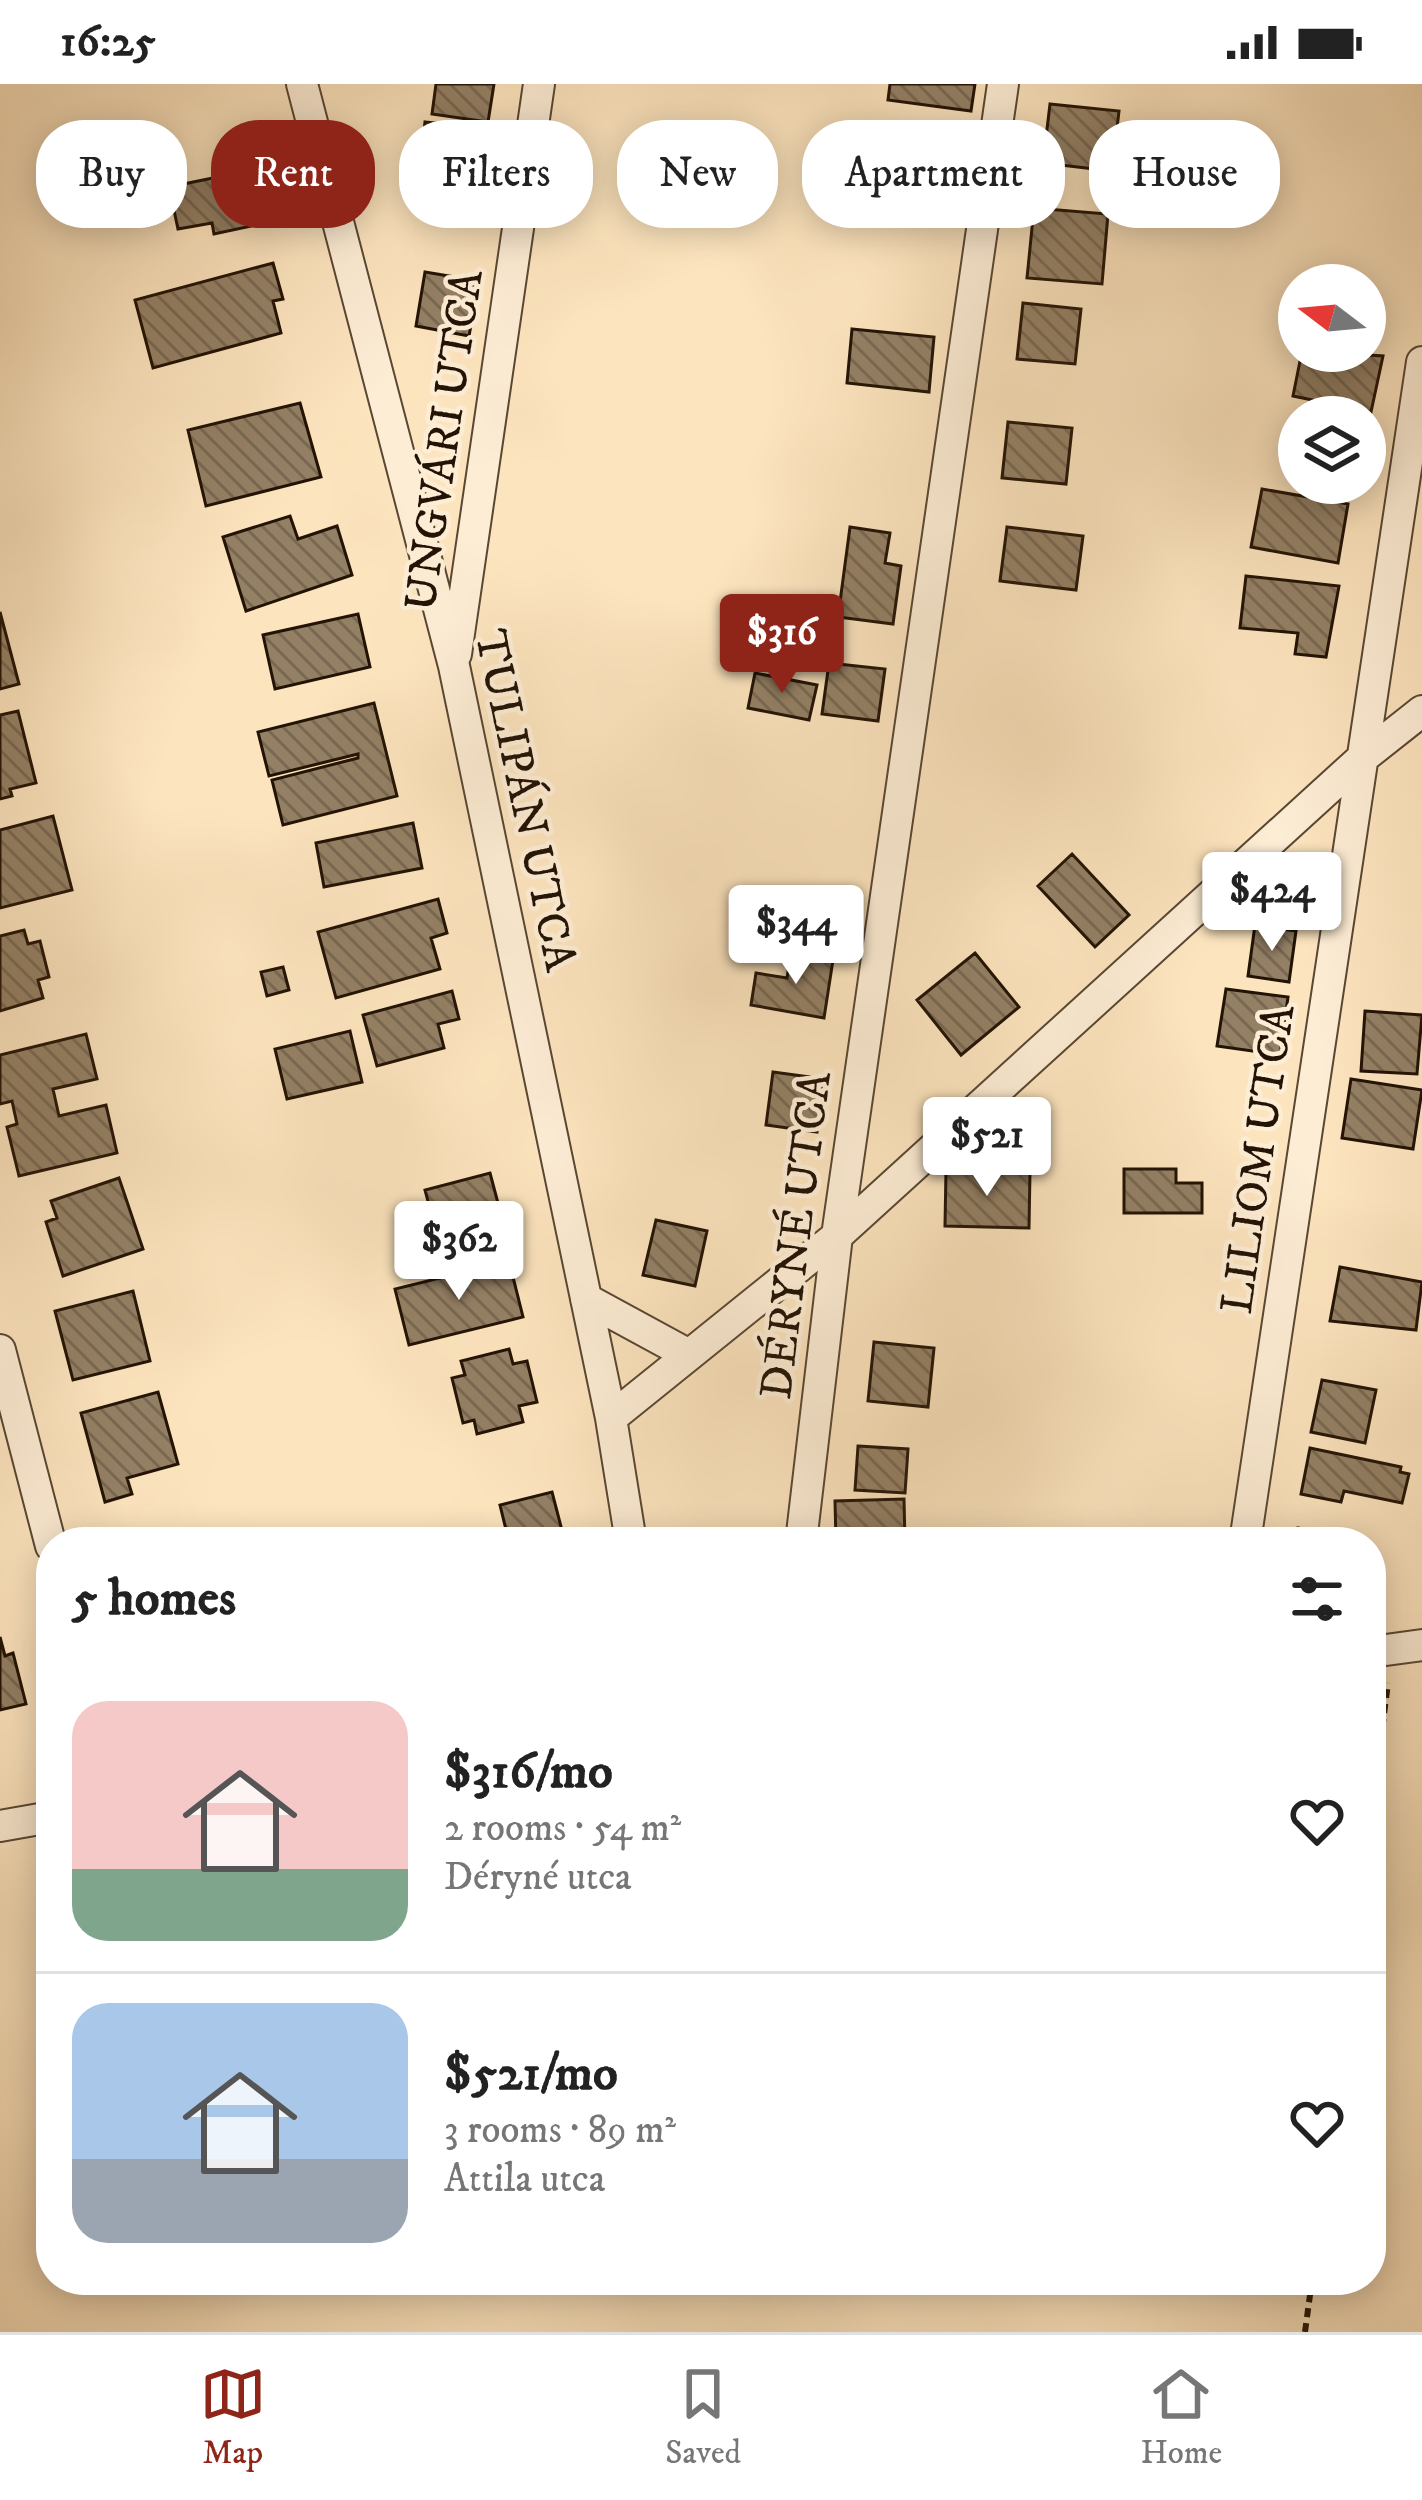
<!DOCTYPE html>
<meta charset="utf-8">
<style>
:root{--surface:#fff;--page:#f2f2f2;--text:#222;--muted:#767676;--line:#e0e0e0;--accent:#8f2418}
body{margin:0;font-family:"IM FELL DW Pica",serif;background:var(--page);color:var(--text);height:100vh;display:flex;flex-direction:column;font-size:45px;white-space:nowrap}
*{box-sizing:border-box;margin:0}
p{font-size:39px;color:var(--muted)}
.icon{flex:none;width:66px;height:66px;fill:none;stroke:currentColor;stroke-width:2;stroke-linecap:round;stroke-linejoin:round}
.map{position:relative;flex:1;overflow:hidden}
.drawer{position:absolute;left:36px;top:1443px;width:1350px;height:768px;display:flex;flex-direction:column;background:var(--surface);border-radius:48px;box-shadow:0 6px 30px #0003}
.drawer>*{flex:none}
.top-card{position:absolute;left:36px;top:36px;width:1350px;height:108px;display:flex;gap:24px}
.needle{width:78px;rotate:286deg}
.controls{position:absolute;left:1278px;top:180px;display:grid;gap:24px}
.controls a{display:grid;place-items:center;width:108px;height:108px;border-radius:50%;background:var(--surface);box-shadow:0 6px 30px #0003;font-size:60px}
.price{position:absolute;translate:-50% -102px;padding:0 27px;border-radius:12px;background:#fff;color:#222;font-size:39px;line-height:78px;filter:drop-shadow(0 3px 6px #0008)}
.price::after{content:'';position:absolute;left:50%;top:72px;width:36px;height:27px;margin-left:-18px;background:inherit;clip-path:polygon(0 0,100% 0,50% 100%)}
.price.on{background:var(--accent);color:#fff}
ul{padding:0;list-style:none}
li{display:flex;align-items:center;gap:36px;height:300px;padding:0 36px}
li+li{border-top:3px solid var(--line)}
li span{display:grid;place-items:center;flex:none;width:336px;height:240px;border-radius:36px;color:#555}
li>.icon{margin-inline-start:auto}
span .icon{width:144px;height:144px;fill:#fffc;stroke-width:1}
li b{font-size:51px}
h2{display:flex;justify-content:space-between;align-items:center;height:144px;padding:0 36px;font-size:51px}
.pill{padding:0 42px;border-radius:48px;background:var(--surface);box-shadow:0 6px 30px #0003;font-size:42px;line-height:108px}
.pill.on{background:var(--accent);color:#fff}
.status{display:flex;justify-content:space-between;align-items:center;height:84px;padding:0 60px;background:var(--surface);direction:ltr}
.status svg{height:33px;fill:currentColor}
.tab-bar{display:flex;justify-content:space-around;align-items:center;height:168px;border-top:3px solid var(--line);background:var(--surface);font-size:33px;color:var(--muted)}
.tab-bar a{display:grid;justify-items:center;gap:6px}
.tab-bar .on{color:var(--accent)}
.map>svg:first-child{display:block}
.building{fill:url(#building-back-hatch);stroke:#231305;stroke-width:3}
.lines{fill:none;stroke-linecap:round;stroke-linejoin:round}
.minor-casing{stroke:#594733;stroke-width:34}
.path{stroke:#231305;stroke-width:6;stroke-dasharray:9 6;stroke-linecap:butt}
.minor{stroke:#fdedd5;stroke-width:30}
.labels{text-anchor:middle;stroke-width:9;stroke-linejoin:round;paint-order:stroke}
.street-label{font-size:45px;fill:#231305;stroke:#fdedd5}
</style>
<div class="status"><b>16:25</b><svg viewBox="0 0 49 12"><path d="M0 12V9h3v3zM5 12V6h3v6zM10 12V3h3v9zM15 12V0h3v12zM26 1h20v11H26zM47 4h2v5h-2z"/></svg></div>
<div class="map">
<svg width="1422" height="2248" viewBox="0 0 1422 2248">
<defs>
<pattern id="building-back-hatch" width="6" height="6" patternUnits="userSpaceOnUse" patternTransform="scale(3)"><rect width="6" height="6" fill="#948065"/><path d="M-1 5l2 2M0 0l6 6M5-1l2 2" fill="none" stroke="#786851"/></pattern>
</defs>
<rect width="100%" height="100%" fill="#fce4be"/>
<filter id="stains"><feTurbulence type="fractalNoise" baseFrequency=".00167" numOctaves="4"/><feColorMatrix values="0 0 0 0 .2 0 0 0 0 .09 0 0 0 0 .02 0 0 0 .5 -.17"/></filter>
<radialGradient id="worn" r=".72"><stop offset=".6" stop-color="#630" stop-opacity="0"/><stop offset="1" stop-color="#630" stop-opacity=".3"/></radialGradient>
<path class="building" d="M436 0H494L488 38 432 30Z
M890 0H975L971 27 888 16Z
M1050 20 1119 27 1112 87 1043 79Z
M425 38 478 43 471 121 416 115Z
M237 89 238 96 251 93 261 140 214 150 212 139 178 145 169 103Z
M1034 124 1108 130 1102 200 1027 194Z
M273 179 283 215 273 217 281 249 153 284 135 216Z
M425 188 479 197 469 252 416 242Z
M1023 219 1081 225 1075 280 1017 275Z
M852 245 934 253 929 308 847 299Z
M1302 267 1383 272 1371 328 1293 312Z
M300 319 321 393 206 422 188 346Z
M1008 338 1072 344 1066 400 1002 394Z
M1365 338 1376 339 1370 380 1365 379Z
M1262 405 1348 420 1338 479 1251 463Z
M290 432 298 455 337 442 352 491 246 527 223 453Z
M850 443 890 449 885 479 901 482 893 540 838 533Z
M1007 443 1083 452 1076 506 1000 497Z
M1246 492 1339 502 1326 573 1295 570 1298 549 1240 544Z
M0 528 19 600 0 605Z
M358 530 370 583 275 605 263 551Z
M829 579 885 585 878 637 822 630Z
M755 589 817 601 809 636 748 624Z
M374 619 397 712 283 741 272 696 358 674V670L269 692 258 648Z
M18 627 36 699 10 705 12 712 0 715V631Z
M53 732 72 806 0 824V746Z
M413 739 422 784 324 803 316 759Z
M1072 770 1129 831 1095 863 1038 802Z
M438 815 447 849 431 854 440 885 336 914 318 848Z
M1255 841 1296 847 1289 898 1248 892Z
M24 846 28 860 40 857 49 893 38 896 43 914 0 927V852Z
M791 869 833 876 824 934 751 921 756 889 787 894Z
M975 869 1019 923 961 971 917 916Z
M283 883 289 906 267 912 261 888Z
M1226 905 1288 913 1280 971 1217 962Z
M452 907 459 935 438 940 444 964 377 982 363 931Z
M1365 927 1422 931 1417 990 1361 987Z
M350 947 362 998 287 1015 275 965Z
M86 950 97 995 53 1005 59 1032 106 1021 117 1069 19 1092 7 1043 17 1040 12 1017 0 1020V971Z
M773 988 825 995 817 1048 766 1041Z
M1351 995 1422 1006 1413 1065 1342 1054Z
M1124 1085H1176V1099H1202V1129H1124Z
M946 1086 1030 1088 1029 1144 945 1142Z
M490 1089 503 1138 438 1155 425 1106Z
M119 1094 143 1165 63 1192 46 1138 57 1134 51 1117Z
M656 1136 707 1147 695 1202 643 1191Z
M509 1177 523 1233 409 1261 395 1205Z
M1340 1183 1422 1198 1416 1246 1330 1237Z
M133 1207 150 1277 73 1296 55 1227Z
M874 1258 934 1264 928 1323 868 1317Z
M509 1265 513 1280 527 1277 537 1318 519 1322 523 1338 477 1350 474 1336 463 1339 452 1294 465 1291 461 1277Z
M1322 1296 1376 1306 1365 1359 1311 1348Z
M158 1308 178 1380 127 1394 132 1410 105 1418 81 1329Z
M858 1362 908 1365 905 1409 855 1406Z
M1310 1364 1401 1383 1400 1388 1409 1390 1402 1419 1344 1407 1341 1418 1301 1410Z
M552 1408 565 1458H509L500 1421Z
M904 1415 905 1458H836L835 1417Z
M1298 1444 1347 1453V1458H1296Z
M183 1448 186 1458H143Z
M0 1553 5 1572 13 1569 26 1620 0 1626Z"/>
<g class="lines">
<defs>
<path id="minor" d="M302 0 454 582 611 1334 631 1458
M456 570 539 0
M586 1215 689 1271
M0 1266 51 1462
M611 1334 837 1152 1360 676 1422 627
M801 1458 837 1152 1003 0
M1245 1458 1422 278
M1371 1568 1422 1561
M0 1742 51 1733"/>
</defs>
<use href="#minor" class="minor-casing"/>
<path class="path" d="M1371 1733 1388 1599
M1305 2248 1312 2196"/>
<use href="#minor" class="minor"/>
</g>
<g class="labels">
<g class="street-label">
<text transform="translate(442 356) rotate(-82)" y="16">UNGVÁRI UTCA</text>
<text transform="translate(527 716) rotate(78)" y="16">TULIPÁN UTCA</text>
<text transform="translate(1256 1075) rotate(-82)" y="16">LILIOM UTCA</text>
<text transform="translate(794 1151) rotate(-83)" y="16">DÉRYNÉ UTCA</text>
</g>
</g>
<rect width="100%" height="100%" filter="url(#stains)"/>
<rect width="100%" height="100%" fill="url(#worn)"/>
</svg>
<div class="controls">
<a><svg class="needle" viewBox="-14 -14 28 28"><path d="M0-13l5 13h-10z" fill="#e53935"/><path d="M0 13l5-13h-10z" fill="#767676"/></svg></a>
<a><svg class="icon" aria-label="layers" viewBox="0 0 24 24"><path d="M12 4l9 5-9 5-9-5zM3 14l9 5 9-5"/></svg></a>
</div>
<b class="price on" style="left:782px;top:612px">$316</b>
<b class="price" style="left:1272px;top:870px">$424</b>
<b class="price" style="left:796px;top:903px">$344</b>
<b class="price" style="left:987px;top:1115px">$521</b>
<b class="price" style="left:459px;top:1219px">$362</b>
<div class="top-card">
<a class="pill">Buy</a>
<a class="pill on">Rent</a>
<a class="pill">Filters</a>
<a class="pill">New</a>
<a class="pill">Apartment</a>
<a class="pill">House</a>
</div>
<section class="drawer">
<h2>5 homes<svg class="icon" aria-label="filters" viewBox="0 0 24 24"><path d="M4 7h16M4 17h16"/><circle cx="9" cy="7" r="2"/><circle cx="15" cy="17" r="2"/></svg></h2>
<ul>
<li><span style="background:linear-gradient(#f6c9c9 70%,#7fa58c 0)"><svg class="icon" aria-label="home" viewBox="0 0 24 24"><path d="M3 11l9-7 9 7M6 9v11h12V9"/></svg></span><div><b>$316/mo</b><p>2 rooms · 54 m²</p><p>Déryné utca</p></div><svg class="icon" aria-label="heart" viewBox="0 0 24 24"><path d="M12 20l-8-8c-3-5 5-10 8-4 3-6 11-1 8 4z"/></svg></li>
<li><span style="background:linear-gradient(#a9c7e8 65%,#9aa5b1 0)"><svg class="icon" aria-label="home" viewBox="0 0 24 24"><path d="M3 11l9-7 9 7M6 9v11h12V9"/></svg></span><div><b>$521/mo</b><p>3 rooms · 89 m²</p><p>Attila utca</p></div><svg class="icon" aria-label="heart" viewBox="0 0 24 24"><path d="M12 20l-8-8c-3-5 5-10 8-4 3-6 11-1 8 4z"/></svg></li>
</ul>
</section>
</div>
<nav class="tab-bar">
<a class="on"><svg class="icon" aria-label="map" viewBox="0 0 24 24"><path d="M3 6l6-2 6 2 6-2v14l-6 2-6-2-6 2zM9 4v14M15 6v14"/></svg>Map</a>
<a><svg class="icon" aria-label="saved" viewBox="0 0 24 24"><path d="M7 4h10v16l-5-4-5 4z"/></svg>Saved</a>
<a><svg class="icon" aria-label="home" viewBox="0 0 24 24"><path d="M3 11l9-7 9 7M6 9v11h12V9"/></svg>Home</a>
</nav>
